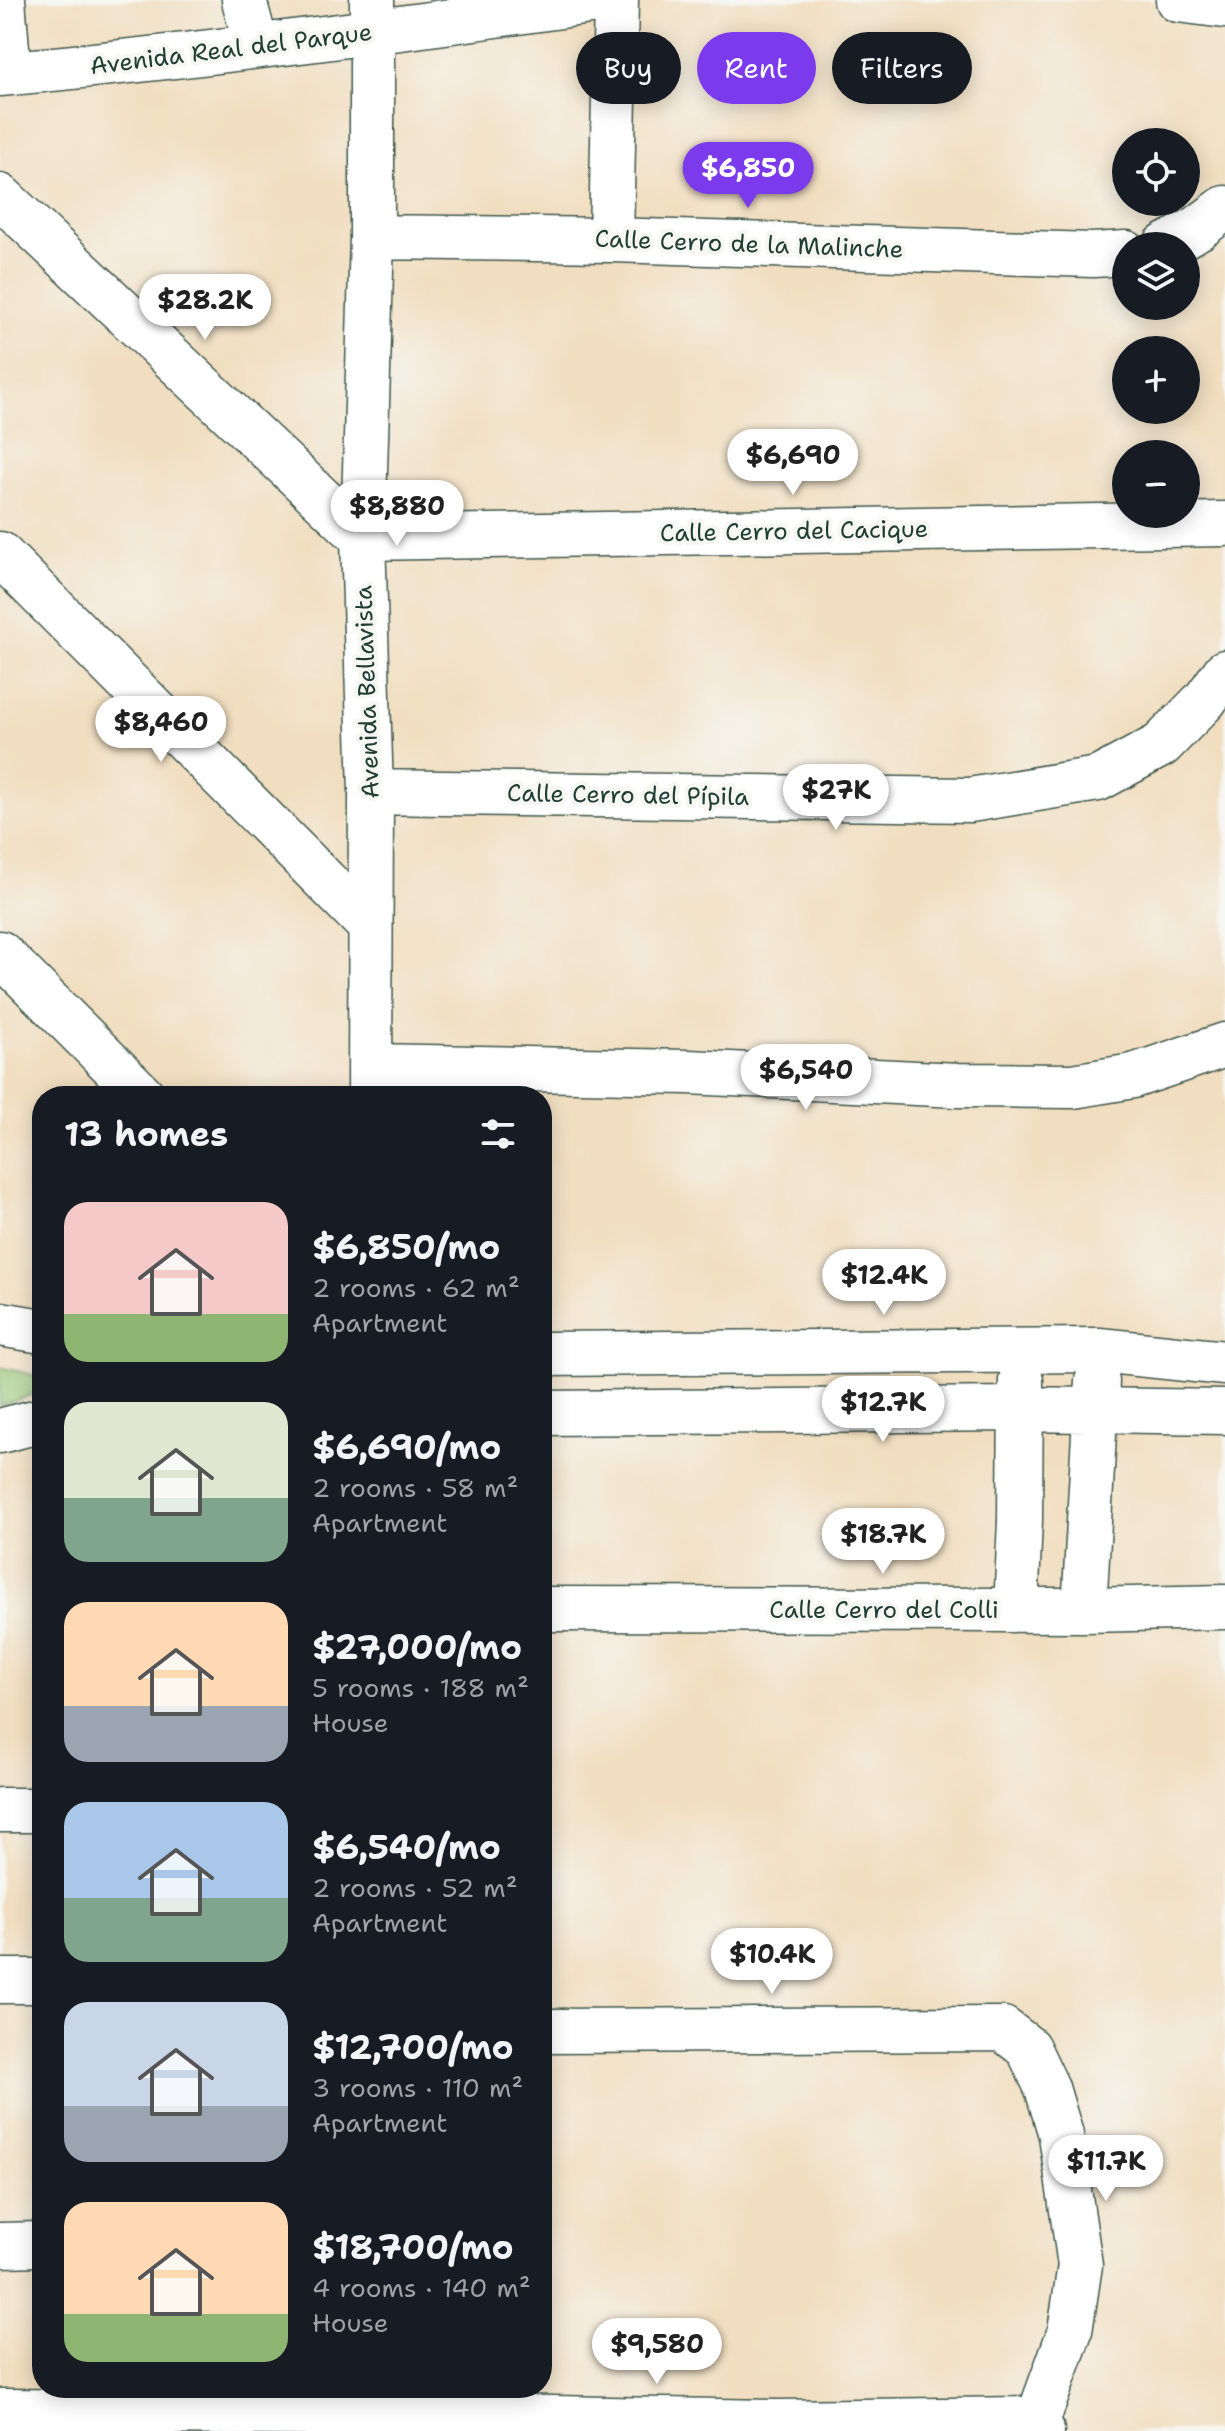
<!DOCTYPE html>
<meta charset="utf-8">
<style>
:root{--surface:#171b24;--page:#20242c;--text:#f1f3f6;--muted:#9ea1a6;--accent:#7c3aed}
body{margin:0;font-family:"Shantell Sans",sans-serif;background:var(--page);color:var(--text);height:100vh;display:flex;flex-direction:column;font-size:30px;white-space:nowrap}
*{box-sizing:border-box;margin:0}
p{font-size:26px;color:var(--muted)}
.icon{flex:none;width:44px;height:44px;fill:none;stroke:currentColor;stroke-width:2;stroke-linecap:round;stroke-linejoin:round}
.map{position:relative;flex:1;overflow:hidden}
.panel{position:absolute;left:32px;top:1086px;width:520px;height:1312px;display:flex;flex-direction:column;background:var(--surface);border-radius:32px;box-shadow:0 4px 20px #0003}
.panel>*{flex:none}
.guide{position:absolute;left:576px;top:32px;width:528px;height:72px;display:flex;gap:16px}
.tools{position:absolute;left:1112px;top:128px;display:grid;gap:16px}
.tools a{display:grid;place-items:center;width:88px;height:88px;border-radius:50%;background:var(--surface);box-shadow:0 4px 20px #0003;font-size:40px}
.price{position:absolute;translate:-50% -68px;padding:0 18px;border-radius:28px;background:#fff;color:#222;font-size:26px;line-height:52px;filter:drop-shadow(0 2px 4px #0008)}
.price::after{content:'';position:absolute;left:50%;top:48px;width:24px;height:18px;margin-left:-12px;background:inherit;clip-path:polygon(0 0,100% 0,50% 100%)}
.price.selected{background:var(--accent);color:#fff}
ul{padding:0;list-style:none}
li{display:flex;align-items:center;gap:24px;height:200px;padding:0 32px}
li span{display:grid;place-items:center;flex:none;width:224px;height:160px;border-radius:24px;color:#555}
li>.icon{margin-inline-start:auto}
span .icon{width:96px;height:96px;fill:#fffc;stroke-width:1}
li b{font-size:34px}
h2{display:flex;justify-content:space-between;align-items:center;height:96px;padding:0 32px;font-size:34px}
.tag{padding:0 28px;border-radius:36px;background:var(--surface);box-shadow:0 4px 20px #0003;font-size:28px;line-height:72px}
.tag.selected{background:var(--accent);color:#fff}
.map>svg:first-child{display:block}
.green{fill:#98c674;stroke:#5c8254;stroke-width:2}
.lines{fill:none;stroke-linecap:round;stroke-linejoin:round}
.street-casing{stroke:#3e5549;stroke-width:47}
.street{stroke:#fff;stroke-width:44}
.labels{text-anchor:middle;stroke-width:8;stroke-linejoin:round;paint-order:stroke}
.street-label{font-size:24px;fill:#1f3d34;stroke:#f6f6f2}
</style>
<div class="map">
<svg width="1225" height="2431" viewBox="0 0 1225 2431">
<rect width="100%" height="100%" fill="#f6f6f2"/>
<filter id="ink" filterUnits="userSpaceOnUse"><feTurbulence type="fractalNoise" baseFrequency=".0125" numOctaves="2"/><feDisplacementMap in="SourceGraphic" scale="16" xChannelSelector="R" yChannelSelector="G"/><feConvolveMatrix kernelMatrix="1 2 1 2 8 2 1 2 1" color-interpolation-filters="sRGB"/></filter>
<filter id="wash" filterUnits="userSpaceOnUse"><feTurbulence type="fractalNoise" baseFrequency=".006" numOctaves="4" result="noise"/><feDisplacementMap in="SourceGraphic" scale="32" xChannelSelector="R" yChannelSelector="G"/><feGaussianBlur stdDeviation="1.8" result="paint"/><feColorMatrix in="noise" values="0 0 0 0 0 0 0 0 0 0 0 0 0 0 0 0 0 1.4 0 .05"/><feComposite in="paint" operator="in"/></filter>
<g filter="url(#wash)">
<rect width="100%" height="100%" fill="#f1dec0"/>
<path class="green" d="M0 1367 42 1377V1391L0 1406Z"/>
</g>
<g filter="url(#ink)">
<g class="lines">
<defs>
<path id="street" d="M3 0 9 73
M244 0 256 45
M1178 0 1225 6
M0 74C202 56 403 28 604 0
M0 196 363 538 1225 524
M372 237 611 240 1093 255 1126 253
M611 240 616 0
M1165 246 1198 228 1225 208
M0 554 370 926
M371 792 970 800 1098 779 1161 745 1205 700 1225 672
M0 953 143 1096
M370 1066 688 1072 958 1085 1073 1086 1133 1076 1225 1045
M370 1096 371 792 363 538 372 237V0
M0 1324 42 1331
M542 1354 1099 1350 1225 1363
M542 1413 1020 1409 1225 1412
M0 1431 42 1420
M542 1609 1084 1610 1225 1607
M1016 1610 1020 1520 1021 1380
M1084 1610 1097 1381
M0 1810H42
M0 1981H42
M542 2031 1003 2029 1028 2048 1047 2088 1061 2135 1080 2265 1070 2331 1038 2419 1042 2431
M0 2245 42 2244
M0 2411 275 2413 776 2422 1038 2419"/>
</defs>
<use href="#street" class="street-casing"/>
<use href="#street" class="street"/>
</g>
</g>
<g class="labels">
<g class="street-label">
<text transform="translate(231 49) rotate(-7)" y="8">Avenida Real del Parque</text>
<text transform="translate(749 244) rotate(2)" y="8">Calle Cerro de la Malinche</text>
<text transform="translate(794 531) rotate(-1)" y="8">Calle Cerro del Cacique</text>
<text transform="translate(367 692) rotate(-92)" y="8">Avenida Bellavista</text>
<text transform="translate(628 795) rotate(1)" y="8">Calle Cerro del Pípila</text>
<text x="884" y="1618">Calle Cerro del Colli</text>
</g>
</g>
</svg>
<div class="tools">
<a><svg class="icon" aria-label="locate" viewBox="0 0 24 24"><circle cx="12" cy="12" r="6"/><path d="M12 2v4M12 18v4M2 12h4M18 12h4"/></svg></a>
<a><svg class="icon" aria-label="layers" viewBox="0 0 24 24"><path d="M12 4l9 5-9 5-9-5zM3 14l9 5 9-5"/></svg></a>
<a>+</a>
<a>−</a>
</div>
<b class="price selected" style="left:748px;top:210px">$6,850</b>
<b class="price" style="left:205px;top:342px">$28.2K</b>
<b class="price" style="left:793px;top:497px">$6,690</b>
<b class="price" style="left:397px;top:548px">$8,880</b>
<b class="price" style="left:161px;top:764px">$8,460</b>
<b class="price" style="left:836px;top:832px">$27K</b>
<b class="price" style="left:806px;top:1112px">$6,540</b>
<b class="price" style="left:884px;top:1317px">$12.4K</b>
<b class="price" style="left:883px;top:1444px">$12.7K</b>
<b class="price" style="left:883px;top:1576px">$18.7K</b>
<b class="price" style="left:772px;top:1996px">$10.4K</b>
<b class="price" style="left:1106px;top:2203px">$11.7K</b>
<b class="price" style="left:657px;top:2386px">$9,580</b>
<div class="guide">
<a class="tag">Buy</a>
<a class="tag selected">Rent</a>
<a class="tag">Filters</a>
</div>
<section class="panel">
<h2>13 homes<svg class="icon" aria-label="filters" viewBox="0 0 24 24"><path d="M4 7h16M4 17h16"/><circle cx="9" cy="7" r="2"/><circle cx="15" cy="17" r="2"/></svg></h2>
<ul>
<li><span style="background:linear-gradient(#f6c9c9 70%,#8fb573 0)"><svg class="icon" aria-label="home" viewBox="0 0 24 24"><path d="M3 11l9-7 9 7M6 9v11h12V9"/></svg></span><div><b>$6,850/mo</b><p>2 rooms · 62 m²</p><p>Apartment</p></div></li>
<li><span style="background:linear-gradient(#dfe7d0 60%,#7fa58c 0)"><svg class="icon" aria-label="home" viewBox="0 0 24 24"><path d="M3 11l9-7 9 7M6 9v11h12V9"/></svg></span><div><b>$6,690/mo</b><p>2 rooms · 58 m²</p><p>Apartment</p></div></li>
<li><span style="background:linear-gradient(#ffd9b3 65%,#9aa5b1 0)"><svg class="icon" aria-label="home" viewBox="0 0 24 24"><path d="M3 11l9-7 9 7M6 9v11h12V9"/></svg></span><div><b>$27,000/mo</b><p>5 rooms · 188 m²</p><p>House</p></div></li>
<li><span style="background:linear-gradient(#a9c7e8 60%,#7fa58c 0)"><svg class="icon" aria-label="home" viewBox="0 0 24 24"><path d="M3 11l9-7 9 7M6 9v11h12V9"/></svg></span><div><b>$6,540/mo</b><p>2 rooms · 52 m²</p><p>Apartment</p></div></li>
<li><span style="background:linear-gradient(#c9d6e8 65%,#9aa5b1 0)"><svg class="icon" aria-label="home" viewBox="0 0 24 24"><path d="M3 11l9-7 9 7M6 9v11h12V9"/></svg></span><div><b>$12,700/mo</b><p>3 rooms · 110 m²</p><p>Apartment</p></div></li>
<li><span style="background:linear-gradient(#ffd9b3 70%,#8fb573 0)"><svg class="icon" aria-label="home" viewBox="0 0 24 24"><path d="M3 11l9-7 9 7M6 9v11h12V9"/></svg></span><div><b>$18,700/mo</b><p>4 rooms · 140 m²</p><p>House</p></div></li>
</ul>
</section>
</div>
